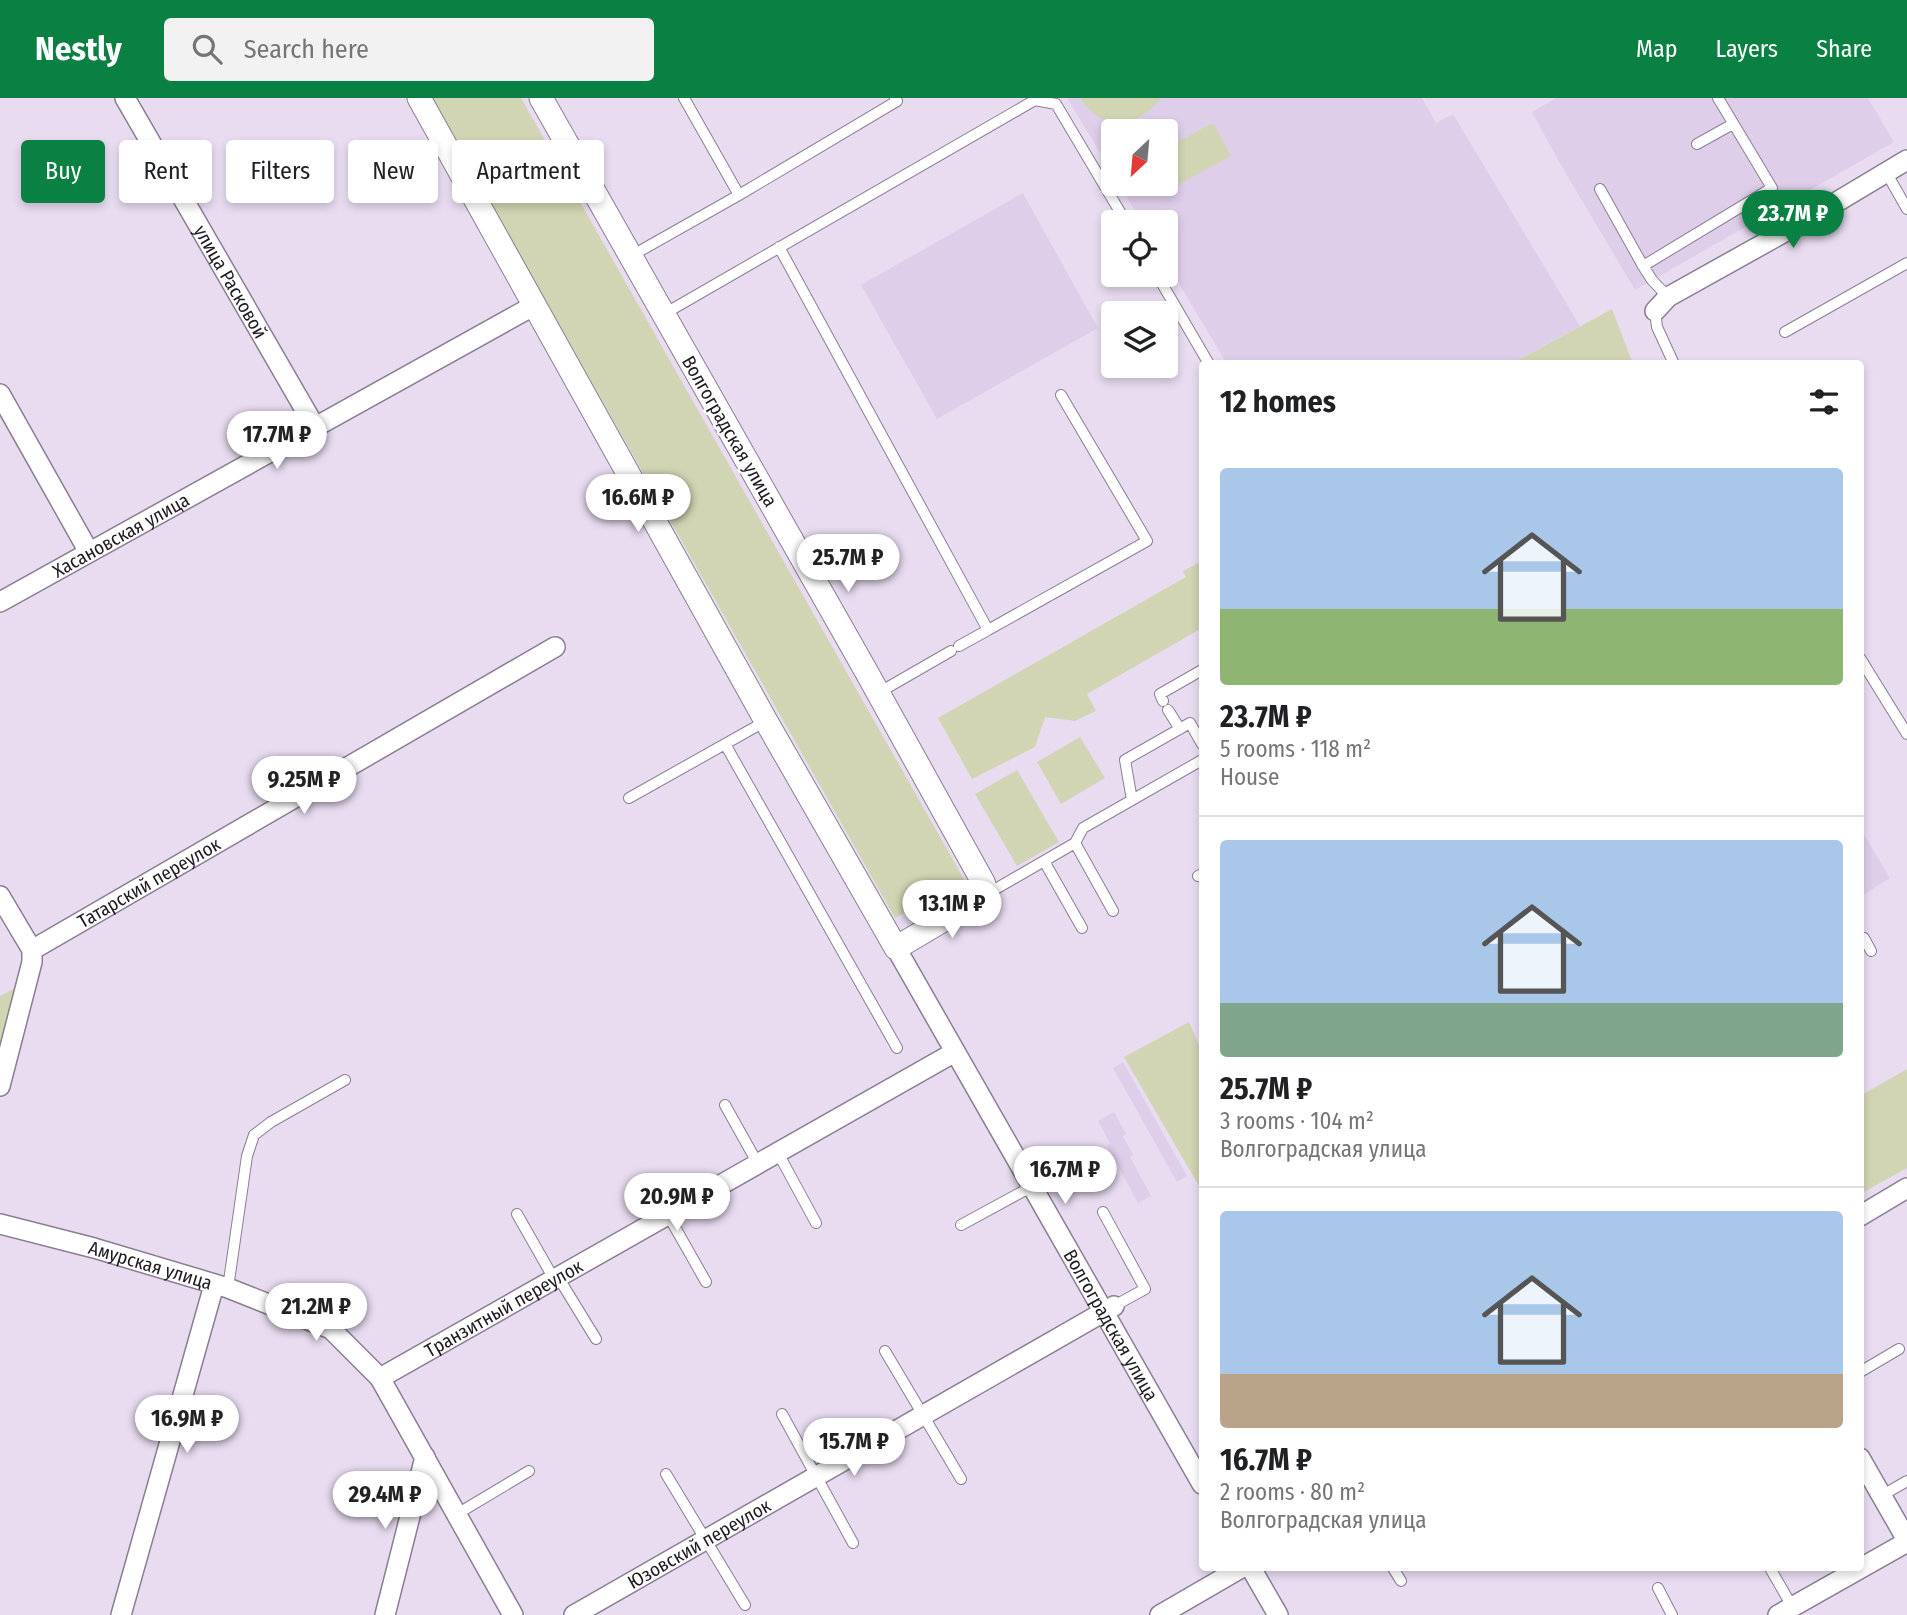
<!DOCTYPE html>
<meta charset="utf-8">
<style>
:root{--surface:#fff;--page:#f2f2f2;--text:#202124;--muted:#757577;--line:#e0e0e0;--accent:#0b8043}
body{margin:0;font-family:"Fira Sans Condensed",sans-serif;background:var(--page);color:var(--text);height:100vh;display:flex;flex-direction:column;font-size:26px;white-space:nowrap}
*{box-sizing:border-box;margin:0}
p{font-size:23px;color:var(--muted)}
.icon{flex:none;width:38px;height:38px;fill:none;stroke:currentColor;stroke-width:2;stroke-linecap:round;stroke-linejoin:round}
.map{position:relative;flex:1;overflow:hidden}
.details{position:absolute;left:1199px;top:262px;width:665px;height:1211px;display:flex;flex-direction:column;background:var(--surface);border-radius:7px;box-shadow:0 4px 10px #0003}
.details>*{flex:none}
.banner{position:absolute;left:21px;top:42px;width:665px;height:63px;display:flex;gap:14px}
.needle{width:46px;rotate:206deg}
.fabs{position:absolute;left:1101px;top:21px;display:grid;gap:14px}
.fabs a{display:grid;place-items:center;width:77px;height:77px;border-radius:7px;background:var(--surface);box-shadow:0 4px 10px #0003;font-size:35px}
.price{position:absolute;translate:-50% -60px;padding:0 16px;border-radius:24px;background:#fff;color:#222;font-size:23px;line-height:46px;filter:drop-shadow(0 2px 4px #0008)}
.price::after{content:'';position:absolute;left:50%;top:42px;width:21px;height:16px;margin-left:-10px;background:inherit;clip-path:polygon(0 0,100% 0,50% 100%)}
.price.current{background:var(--accent);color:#fff}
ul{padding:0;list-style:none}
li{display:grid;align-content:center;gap:14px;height:371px;padding:0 21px}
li+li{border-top:2px solid var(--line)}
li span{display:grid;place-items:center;height:217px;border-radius:7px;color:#555}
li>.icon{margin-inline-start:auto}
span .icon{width:126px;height:126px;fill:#fffc;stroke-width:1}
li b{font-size:30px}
h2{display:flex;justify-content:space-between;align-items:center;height:84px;padding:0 21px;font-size:30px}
.chip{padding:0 24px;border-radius:7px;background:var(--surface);box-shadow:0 4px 10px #0003;font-size:24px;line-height:63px}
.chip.current{background:var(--accent);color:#fff}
header{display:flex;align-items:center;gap:42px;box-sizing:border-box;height:98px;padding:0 35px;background:var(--accent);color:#fff}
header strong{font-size:33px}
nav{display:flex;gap:38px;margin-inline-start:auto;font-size:24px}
.search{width:490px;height:63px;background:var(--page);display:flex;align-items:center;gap:18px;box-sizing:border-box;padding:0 24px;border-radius:7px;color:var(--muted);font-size:26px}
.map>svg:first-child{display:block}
.built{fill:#dfceea}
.green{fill:#d1d5b3}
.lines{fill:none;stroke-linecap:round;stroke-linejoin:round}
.service-casing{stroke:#8a7e92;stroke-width:12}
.minor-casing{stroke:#8a7e92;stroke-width:22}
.tertiary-casing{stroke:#8a7e92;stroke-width:25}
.service{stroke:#fff;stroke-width:10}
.minor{stroke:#fff;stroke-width:19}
.tertiary{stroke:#fff;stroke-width:23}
.labels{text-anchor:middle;stroke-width:5;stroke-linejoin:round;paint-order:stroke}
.street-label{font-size:19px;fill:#1e1a21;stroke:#fff}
</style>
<header>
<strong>Nestly</strong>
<div class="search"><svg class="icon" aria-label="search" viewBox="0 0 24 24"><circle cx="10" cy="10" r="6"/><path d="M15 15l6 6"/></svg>Search here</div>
<nav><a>Map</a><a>Layers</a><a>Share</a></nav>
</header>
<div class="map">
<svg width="1907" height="1517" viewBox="0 0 1907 1517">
<rect width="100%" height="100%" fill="#e9dcf1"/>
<path class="built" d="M1067 0H1422L1436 25 1453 16 1580 228 1511 266H1227L1166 164V124H1142L1119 86H1166V33H1113V76Z
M1556 0H1868L1894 44 1635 192 1558 62 1532 14Z
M1023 95 1098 230 937 321 861 187Z
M1860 730 1890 780 1860 799Z
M1123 964 1187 1078 1177 1084 1113 970Z
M1114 1014 1126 1036 1123 1038 1133 1057 1130 1059 1151 1098 1138 1105 1107 1048 1110 1045 1098 1023Z"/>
<path class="green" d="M431 0H521L965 783 895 820Z
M1080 0H1161C1137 31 1103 35 1080 0Z
M1213 25 1231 58 1168 92 1164 86 1166 50Z
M1612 211 1633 266H1511Z
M1202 463V530L1087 596 1096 613 1075 623 1045 619 1035 649 972 681 938 620 1186 479 1183 473Z
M1080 639 1105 680 1061 706 1037 664Z
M1017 672 1059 744 1017 768 975 696Z
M19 888 0 960V898Z
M1189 924 1202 954V1093L1124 959Z
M1907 971V1070L1860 1096V998Z"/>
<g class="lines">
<defs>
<path id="service" d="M684 0 739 97 897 3 895 0
M1697 46 1733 26
M1886 74 1907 111
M1600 91 1643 168
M779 149 988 532 1147 443 1061 297
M631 158 739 97
M1157 177 1209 266
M1668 199 1652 182 1643 168 1772 90 1718 0
M1655 213 1657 229 1674 266
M664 216 1035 2 1056 6 1126 124
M1785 234 1907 165
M959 548 988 532
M1860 560 1907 636
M878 595 951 553
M1163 603 1160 596 1202 572
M1168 612 1180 631
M725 646 897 950
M629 700 766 623
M1132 702 1125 662 1190 625 1202 646
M1075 745 1113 813
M1044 763 1082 830
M1198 778 1202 776
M987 796 1075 745 1083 730 1202 662
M1860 842 1864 840 1871 853
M725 1007 758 1066
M778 1055 816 1125
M1103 1114 1145 1191 1114 1208
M517 1116 554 1181
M668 1117 706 1184
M961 1127 1031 1089
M558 1179 596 1241
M228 1190 247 1058 254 1037 271 1024 345 982
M885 1253 961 1381
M1860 1274 1899 1251
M782 1316 853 1445
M666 1376 745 1507
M1881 1398 1907 1383
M457 1416 529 1373
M1393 1470 1401 1483
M1770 1470 1793 1510
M1658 1490 1672 1517"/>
<g id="minor">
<path id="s1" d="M125 0 315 329"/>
<path d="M1655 213 1668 199 1815 117 1907 62"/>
<path d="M0 296 89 454"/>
<path id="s2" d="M0 504 535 207"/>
<path d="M0 798 32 852V864L0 988"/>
<path id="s3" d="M896 850 1202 1386"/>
<path id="s4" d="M32 852 555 549"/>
<path d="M1860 1118 1907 1090"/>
<path id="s5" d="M0 1126 94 1150 228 1190 331 1231 380 1280 513 1517"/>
<path id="s6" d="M380 1280 955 954"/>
<path d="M1860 1360 1907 1442"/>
<path d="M1251 1470 1278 1517"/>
<path d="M121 1517 214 1187"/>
<path d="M385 1517 425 1359"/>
<path id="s7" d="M574 1517 1114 1208"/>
<path d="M1160 1517 1241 1470"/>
<path d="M1778 1517 1907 1444"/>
</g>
<path id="tertiary" d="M419 0 766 623 896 850 987 796 983 784 866 573 541 0"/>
</defs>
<use href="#service" class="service-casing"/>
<use href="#minor" class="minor-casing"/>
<use href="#tertiary" class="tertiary-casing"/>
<use href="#service" class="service"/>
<use href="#minor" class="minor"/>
<use href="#tertiary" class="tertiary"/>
</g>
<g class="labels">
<g class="street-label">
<text dy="7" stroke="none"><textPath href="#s1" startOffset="212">улица Расковой</textPath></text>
<text transform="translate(730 333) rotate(60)" y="7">Волгоградская улица</text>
<text dy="7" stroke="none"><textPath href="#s2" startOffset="138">Хасановская улица</textPath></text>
<text dy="7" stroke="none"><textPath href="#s4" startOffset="135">Татарский переулок</textPath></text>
<text dy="7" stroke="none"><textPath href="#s5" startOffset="156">Амурская улица</textPath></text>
<text dy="7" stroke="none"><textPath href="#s6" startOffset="142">Транзитный переулок</textPath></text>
<text dy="7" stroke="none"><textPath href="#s3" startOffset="434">Волгоградская улица</textPath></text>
<text dy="7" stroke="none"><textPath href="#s7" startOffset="144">Юзовский переулок</textPath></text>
</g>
</g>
</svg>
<div class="fabs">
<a><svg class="needle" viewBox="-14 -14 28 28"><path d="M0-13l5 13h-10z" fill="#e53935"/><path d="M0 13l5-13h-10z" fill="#757577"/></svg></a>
<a><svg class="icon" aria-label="locate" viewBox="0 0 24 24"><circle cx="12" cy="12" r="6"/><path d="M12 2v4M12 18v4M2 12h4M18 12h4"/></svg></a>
<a><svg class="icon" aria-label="layers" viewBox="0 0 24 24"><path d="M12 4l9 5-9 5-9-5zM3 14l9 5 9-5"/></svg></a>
</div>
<b class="price current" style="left:1793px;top:152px">23.7M ₽</b>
<b class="price" style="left:277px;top:373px">17.7M ₽</b>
<b class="price" style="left:638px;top:436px">16.6M ₽</b>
<b class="price" style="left:848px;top:496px">25.7M ₽</b>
<b class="price" style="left:304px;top:718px">9.25M ₽</b>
<b class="price" style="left:952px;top:842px">13.1M ₽</b>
<b class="price" style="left:1065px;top:1108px">16.7M ₽</b>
<b class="price" style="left:677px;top:1135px">20.9M ₽</b>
<b class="price" style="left:316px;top:1245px">21.2M ₽</b>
<b class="price" style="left:187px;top:1357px">16.9M ₽</b>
<b class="price" style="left:854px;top:1380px">15.7M ₽</b>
<b class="price" style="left:385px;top:1433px">29.4M ₽</b>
<div class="banner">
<a class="chip current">Buy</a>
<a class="chip">Rent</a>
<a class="chip">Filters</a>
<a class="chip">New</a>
<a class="chip">Apartment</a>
</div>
<section class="details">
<h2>12 homes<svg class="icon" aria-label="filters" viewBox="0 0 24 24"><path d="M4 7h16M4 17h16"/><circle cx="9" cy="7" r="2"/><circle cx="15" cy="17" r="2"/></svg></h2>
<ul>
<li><span style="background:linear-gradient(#a9c7e8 65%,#8fb573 0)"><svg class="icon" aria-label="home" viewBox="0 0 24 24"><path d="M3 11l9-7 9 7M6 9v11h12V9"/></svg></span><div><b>23.7M ₽</b><p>5 rooms · 118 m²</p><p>House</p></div></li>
<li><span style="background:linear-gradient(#a9c7e8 75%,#7fa58c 0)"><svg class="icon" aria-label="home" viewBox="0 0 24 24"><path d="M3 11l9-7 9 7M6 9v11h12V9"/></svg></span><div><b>25.7M ₽</b><p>3 rooms · 104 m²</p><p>Волгоградская улица</p></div></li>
<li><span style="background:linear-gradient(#a9c7e8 75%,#b9a48a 0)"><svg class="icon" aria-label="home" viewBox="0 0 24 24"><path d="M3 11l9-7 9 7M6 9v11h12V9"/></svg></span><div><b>16.7M ₽</b><p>2 rooms · 80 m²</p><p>Волгоградская улица</p></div></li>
</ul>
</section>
</div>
